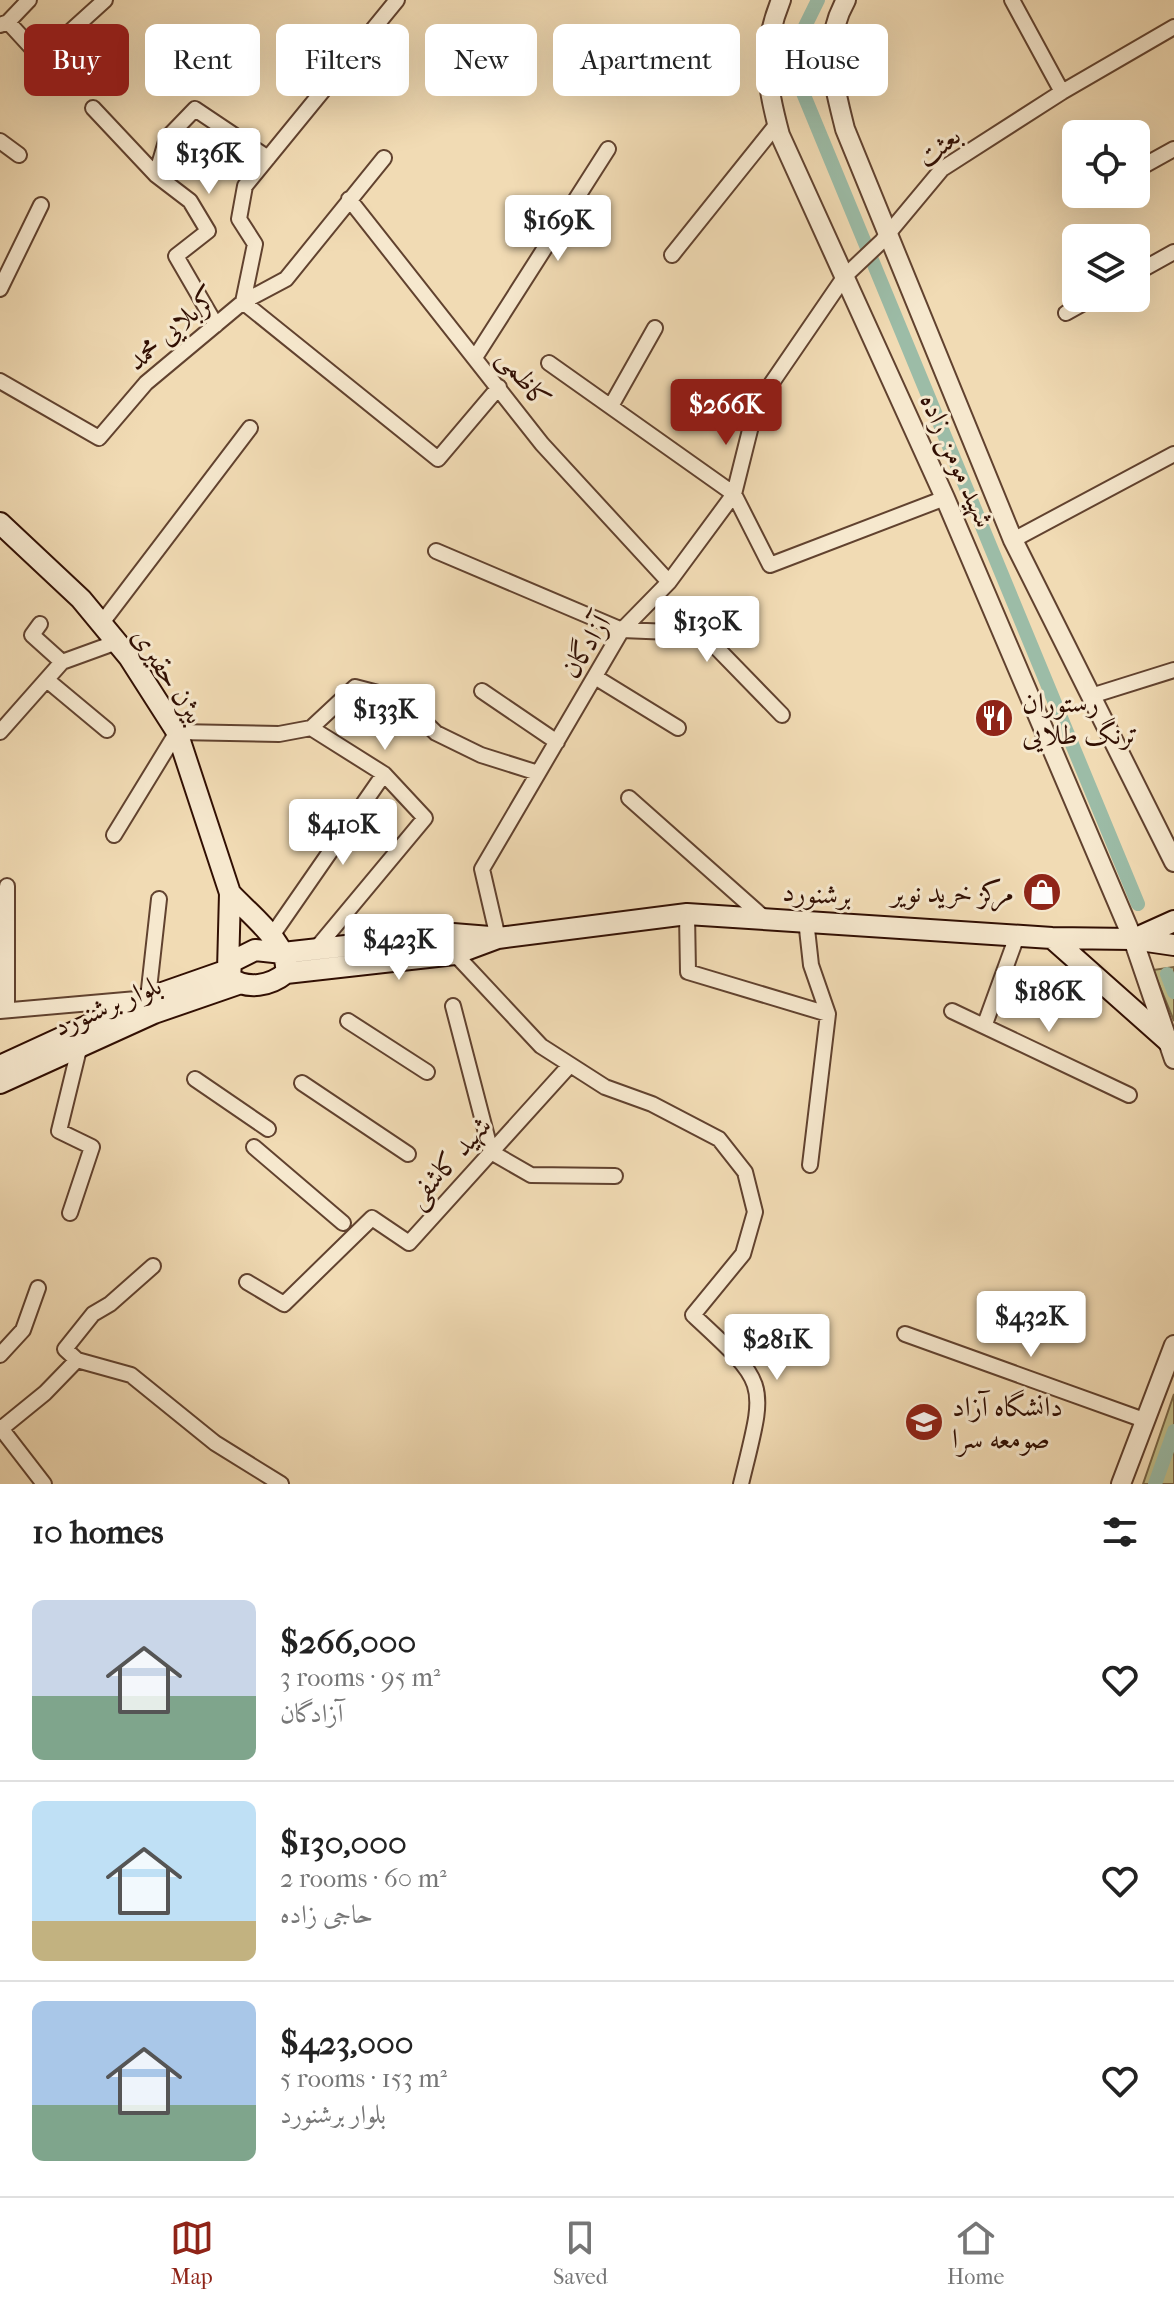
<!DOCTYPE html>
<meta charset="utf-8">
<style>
:root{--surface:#fff;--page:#f2f2f2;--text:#222;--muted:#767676;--line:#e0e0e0;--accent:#8f2418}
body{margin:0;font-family:"IM FELL French Canon",Amiri,serif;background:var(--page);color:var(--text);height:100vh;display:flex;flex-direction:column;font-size:30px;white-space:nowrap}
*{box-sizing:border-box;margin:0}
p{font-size:26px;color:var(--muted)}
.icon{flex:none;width:44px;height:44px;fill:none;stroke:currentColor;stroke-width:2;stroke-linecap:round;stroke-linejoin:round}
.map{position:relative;height:1484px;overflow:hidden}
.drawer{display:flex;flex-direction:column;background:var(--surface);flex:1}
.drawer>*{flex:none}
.hud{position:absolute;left:24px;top:24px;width:1126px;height:72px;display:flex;gap:16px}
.controls{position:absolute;left:1062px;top:120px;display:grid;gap:16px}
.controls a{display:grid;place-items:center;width:88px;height:88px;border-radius:12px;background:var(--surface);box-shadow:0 8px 32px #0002;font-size:40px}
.price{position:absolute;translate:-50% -68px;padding:0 18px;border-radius:8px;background:#fff;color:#222;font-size:26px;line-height:52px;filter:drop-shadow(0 2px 4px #0008)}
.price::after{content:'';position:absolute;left:50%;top:48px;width:24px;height:18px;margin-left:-12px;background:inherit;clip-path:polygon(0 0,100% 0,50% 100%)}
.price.current{background:var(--accent);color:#fff}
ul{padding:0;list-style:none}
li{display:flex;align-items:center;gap:24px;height:200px;padding:0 32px}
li+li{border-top:2px solid var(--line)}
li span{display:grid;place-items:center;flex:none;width:224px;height:160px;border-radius:12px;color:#555}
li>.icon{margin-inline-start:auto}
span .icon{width:96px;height:96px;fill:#fffc;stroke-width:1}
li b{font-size:34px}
h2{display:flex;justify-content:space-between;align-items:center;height:96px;padding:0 32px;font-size:34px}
.pill{padding:0 28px;border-radius:12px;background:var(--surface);box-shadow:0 8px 32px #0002;font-size:28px;line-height:72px}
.pill.current{background:var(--accent);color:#fff}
.tabs{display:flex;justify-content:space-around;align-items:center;height:112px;border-top:2px solid var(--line);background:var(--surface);font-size:22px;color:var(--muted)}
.tabs a{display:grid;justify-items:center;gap:4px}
.tabs .current{color:var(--accent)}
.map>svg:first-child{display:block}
.green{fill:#c1be89;stroke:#796646;stroke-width:2}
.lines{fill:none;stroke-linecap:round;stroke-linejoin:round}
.canal{stroke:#9cbca7;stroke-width:14}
.minor-casing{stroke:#61422f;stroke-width:18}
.tertiary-casing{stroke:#61422f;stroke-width:22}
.secondary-casing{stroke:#310f03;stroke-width:24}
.minor{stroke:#f6e8ce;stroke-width:14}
.tertiary{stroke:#f6e8ce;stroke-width:18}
.secondary{stroke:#f6e8ce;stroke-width:20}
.labels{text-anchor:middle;stroke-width:6;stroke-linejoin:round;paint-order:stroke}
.street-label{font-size:28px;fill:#310f03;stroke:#f6e8ce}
.poi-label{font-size:28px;fill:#310f03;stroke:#f6e8ce;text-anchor:start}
</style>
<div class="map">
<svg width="1174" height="1484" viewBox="0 0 1174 1484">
<rect width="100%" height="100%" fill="#f1dbb4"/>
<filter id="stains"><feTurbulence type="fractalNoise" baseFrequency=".0025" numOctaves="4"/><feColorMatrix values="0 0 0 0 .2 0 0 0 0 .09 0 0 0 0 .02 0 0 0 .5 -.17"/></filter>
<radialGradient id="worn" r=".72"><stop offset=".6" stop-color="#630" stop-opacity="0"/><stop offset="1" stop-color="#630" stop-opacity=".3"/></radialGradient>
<path class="green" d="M1174 967V1021L1153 970Z
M1174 1394V1484H1143Z"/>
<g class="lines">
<path class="canal" d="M818 0 789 59 1138 904
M1167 974 1174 992
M1155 1484 1174 1431"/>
<defs>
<path id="minor" d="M1012 0 1062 92
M8 22 41 58 105 0
M0 25 8 22 29 0
M93 108 156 175 190 201 208 231 176 256 216 325
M0 141 19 155
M384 158 286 279 243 302 438 459 499 387
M1136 170 1174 149
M156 175 167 138 195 109 268 158
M349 199 542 444 669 582
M672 255 777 124
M1136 273 1174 252
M0 289 41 205
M1066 313 1093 298
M476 356 608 149
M549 363 734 494 770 565 945 498
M0 381 99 438 146 383 243 302 255 244 239 219 245 186 397 0
M611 406 655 328
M1013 540 1174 454
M436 551 622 630 671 632 711 642 782 715
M40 624 32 635 62 662
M101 624 250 428
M595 677 678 728
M47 680 107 730
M482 691 557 742
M1091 696 1174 670
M311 728 384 774 425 818 315 950
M0 732 62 662 117 642
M629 798 763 917
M114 835 177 732 279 734 311 728 355 687 401 699 436 733 481 755 538 773
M7 886V1010
M687 914 688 972 828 1014
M806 920 811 965 828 1014 810 1165
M271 937 384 774
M498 938 482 869 622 630 669 582 734 494 756 406 845 276 882 241 942 169 1062 92 1174 27
M455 954 541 1046 605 1087 652 1104 719 1139 745 1172 755 1212 743 1254 693 1315C771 1387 766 1381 741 1484
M453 1006 491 1152 531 1175 615 1176
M0 1011 148 998 159 899
M952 1011 1129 1095
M348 1021 427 1072
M985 1024 1017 936
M195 1079 268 1129
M302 1083 408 1154
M254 1147 343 1223
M70 1213 92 1147 59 1131 80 1045
M153 1266 110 1304 93 1314 65 1349 77 1360 131 1375 215 1443 281 1484
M247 1282 284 1304 372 1218 409 1243 570 1065
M905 1334 1144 1420
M0 1355 23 1330 38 1288
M0 1427 44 1484
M2 1428 45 1393 77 1360"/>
<path id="tertiary" d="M781 0C760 52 766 83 780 135L945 498 1133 939 1174 1059
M846 0C821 44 834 84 845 129L1013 540 1174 862
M1121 1484 1174 1345"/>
<path id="secondary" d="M0 523 81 599 129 657 177 732 230 893 228 970 148 998 0 1066
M230 893C248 913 290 944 286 973 270 986 248 990 230 978L231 962 255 950 283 953 453 934 490 937
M1052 938 1168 1041
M1134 939 1174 921
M286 973 455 954 498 938 687 914 1052 938 1133 939 1174 945
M0 1083 154 1013 238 984"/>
</defs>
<use href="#minor" class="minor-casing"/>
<use href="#tertiary" class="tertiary-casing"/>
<use href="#secondary" class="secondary-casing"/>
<use href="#minor" class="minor"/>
<use href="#tertiary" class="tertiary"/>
<use href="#secondary" class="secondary"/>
</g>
<defs>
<symbol id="restaurant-disc" viewBox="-11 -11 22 22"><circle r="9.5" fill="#8f2418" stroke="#f6e8ce"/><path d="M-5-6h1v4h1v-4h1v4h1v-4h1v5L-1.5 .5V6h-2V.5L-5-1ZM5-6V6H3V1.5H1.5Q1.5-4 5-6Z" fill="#fff"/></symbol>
<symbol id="shop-disc" viewBox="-11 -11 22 22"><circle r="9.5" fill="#8f2418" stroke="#f6e8ce"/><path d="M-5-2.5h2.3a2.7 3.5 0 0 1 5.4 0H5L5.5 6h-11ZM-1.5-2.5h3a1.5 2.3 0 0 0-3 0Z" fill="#fff"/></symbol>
<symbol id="university-disc" viewBox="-11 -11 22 22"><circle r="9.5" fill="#8f2418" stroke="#f6e8ce"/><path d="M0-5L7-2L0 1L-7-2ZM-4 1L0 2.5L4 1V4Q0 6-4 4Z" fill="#fff"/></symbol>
</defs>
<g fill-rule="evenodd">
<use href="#restaurant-disc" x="972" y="696" width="44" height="44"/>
<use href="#shop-disc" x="1020" y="870" width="44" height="44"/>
<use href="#university-disc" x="902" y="1400" width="44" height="44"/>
</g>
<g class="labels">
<g class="street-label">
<text transform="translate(938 146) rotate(-39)" y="10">بعثت</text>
<text transform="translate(172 328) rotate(-41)" y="10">کربلایی محمد</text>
<text transform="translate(525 378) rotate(53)" y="10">کاظمی</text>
<text transform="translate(958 460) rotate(66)" y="10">شهید مومن زاده</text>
<text transform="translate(585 646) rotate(-58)" y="10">آزادگان</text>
<text transform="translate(169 675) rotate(57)" y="10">بیژن حقیری</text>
<text transform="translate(817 893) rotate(4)" y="10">برشنورد</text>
<text transform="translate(107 1005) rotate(-23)" y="10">بلوار برشنورد</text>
<text transform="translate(448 1161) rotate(-48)" y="10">شهید کاشفی</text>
</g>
<g class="poi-label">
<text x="1022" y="712">رستوران<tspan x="1022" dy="32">ترنگ طلایی</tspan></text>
<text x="1014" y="902" text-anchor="end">مرکز خرید نویر</text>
<text x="952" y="1416">دانشگاه آزاد<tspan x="952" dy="32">صومعه سرا</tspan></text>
</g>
</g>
<rect width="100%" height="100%" filter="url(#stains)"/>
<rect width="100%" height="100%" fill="url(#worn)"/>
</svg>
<div class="controls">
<a><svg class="icon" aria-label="locate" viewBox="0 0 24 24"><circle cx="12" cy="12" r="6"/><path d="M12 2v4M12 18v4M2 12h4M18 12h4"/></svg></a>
<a><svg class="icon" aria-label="layers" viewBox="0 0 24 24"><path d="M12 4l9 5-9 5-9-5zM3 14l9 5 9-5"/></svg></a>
</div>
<b class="price" style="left:209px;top:196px">$136K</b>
<b class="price" style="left:558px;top:263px">$169K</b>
<b class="price current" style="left:726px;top:447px">$266K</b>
<b class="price" style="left:707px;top:664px">$130K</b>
<b class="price" style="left:385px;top:752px">$133K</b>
<b class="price" style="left:343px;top:867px">$410K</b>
<b class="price" style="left:399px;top:982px">$423K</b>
<b class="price" style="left:1049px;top:1034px">$186K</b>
<b class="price" style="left:1031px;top:1359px">$432K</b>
<b class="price" style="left:777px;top:1382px">$281K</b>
<div class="hud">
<a class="pill current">Buy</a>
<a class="pill">Rent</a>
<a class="pill">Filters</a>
<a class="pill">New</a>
<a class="pill">Apartment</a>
<a class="pill">House</a>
</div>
</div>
<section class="drawer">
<h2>10 homes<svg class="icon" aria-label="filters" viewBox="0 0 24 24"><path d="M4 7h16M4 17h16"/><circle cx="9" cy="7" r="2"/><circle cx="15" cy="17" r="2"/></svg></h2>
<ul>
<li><span style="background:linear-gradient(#c9d6e8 60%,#7fa58c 0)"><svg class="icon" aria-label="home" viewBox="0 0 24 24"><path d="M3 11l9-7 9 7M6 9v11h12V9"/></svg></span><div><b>$266,000</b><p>3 rooms · 95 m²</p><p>آزادگان</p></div><svg class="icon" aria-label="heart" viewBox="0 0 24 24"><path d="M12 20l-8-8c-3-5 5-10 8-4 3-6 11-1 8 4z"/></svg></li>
<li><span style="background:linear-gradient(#bfe0f5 75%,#c2b280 0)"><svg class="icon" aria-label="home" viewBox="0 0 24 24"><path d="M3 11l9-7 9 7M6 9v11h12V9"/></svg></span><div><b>$130,000</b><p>2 rooms · 60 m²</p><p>حاجی زاده</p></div><svg class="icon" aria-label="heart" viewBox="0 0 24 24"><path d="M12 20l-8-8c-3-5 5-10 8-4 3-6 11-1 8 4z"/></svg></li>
<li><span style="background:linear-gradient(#a9c7e8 65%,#7fa58c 0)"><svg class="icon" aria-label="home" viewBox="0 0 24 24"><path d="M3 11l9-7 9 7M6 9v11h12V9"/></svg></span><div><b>$423,000</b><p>5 rooms · 153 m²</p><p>بلوار برشنورد</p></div><svg class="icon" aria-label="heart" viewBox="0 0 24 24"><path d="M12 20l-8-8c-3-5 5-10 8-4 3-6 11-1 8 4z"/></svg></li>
</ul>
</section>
<nav class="tabs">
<a class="current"><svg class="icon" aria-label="map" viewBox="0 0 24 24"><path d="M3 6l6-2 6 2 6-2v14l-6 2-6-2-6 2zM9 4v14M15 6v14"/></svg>Map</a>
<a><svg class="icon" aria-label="saved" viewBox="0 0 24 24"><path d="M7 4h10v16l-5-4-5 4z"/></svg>Saved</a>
<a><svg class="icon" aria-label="home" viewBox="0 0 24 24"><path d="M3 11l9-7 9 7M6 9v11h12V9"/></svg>Home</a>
</nav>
